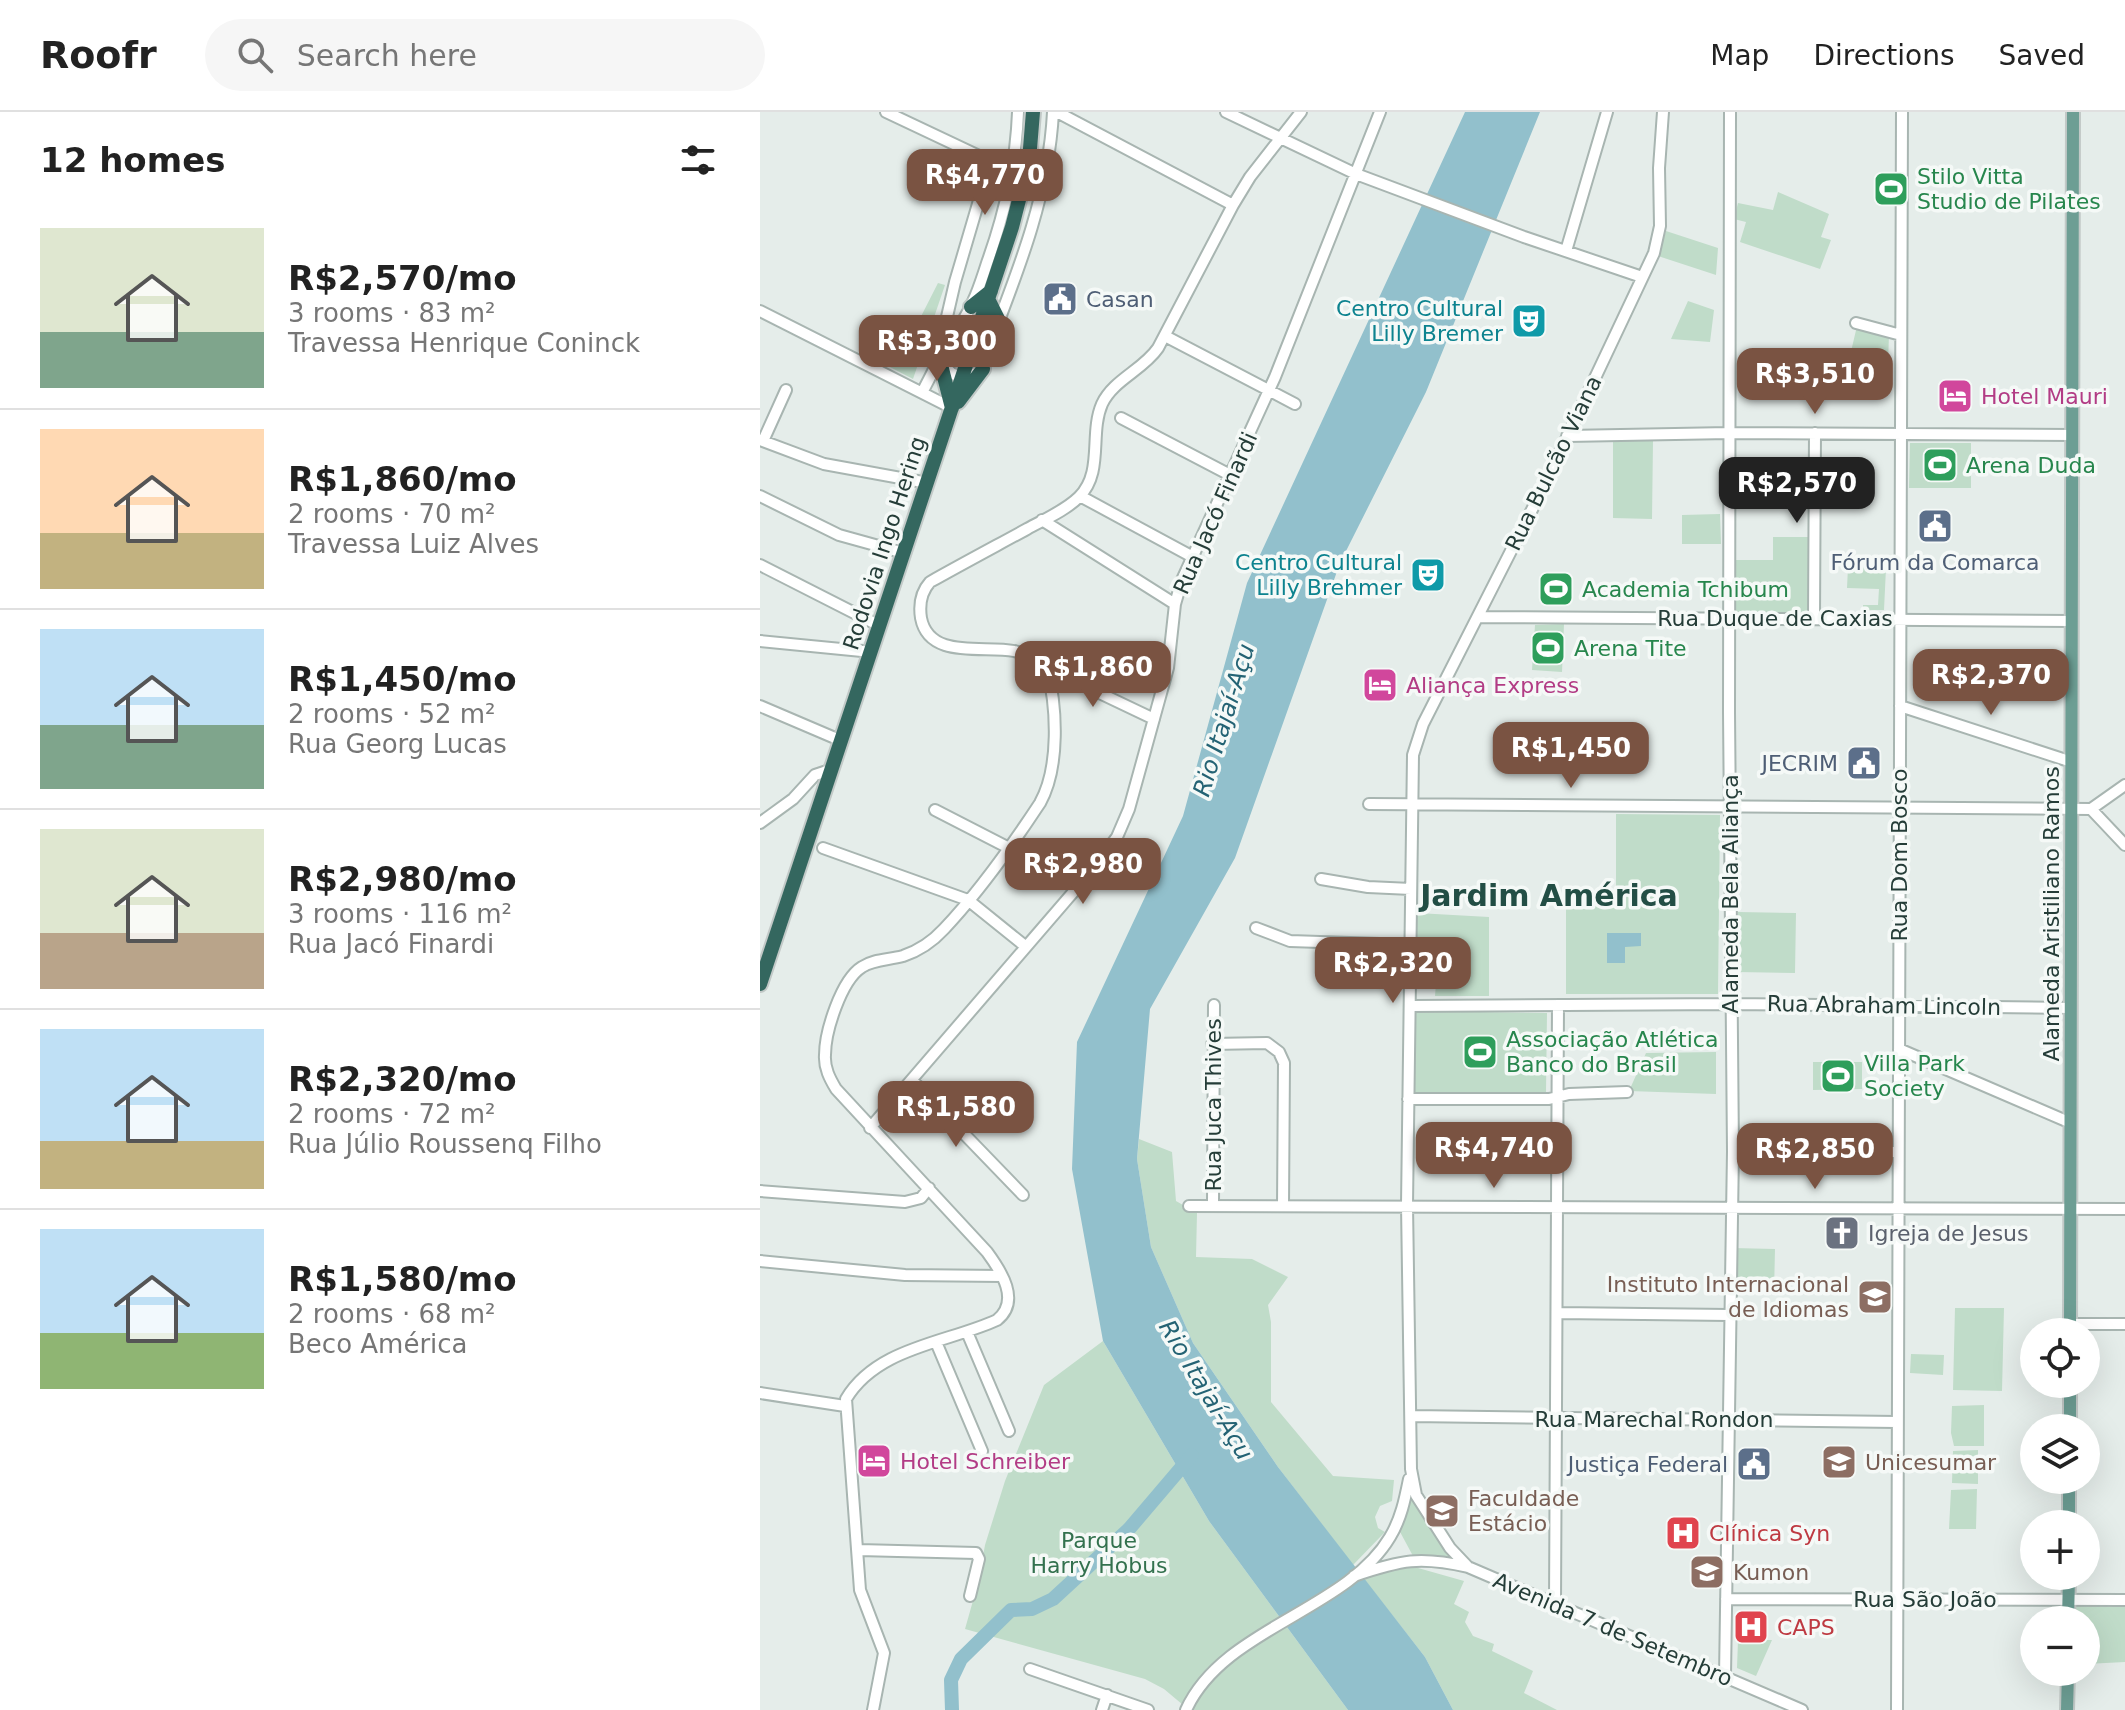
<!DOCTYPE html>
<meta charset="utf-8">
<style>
:root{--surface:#fff;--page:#f6f6f6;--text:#222;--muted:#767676;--line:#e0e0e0;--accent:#7a5342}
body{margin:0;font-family:"DejaVu Sans",sans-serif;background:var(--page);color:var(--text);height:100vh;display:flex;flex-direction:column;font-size:30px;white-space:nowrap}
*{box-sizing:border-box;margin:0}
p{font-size:26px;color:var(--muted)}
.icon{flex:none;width:44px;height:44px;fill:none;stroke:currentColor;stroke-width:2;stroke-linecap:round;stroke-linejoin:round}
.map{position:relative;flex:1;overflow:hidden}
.details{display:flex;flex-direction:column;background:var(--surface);width:760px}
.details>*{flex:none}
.tools{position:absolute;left:1260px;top:1206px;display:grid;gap:16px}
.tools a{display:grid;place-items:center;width:80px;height:80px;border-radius:50%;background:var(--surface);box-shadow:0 8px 32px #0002;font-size:40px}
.price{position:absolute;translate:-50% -68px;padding:0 18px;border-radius:16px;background:var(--accent);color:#fff;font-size:26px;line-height:52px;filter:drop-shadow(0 2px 4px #0008)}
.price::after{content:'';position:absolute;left:50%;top:48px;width:24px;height:18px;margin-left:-12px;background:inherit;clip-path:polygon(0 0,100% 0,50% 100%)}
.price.on{background:#222;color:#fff}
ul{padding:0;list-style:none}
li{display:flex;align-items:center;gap:24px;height:200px;padding:0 40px}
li+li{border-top:2px solid var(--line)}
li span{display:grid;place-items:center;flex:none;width:224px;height:160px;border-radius:0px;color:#555}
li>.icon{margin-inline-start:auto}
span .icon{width:96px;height:96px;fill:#fffc;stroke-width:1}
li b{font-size:34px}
h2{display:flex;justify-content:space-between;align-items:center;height:96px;padding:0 40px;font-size:34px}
header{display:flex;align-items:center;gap:48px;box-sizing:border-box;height:112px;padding:0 40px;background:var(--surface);border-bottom:2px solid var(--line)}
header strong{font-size:38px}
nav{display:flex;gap:44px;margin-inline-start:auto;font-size:28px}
.search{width:560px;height:72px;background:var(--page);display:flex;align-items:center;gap:20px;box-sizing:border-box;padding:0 28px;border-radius:44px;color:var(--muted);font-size:30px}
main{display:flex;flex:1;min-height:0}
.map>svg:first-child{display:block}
.green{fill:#c0dcc9}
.water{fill:#92c0cc}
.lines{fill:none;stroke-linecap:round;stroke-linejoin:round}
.river{stroke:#92c0cc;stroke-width:14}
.minor-casing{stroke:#a8b5b1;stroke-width:14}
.major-casing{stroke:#c2c9c7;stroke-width:16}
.highway-casing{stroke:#c2c9c7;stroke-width:18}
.minor{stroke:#fff;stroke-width:10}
.major{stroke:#6d9e94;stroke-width:12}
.highway{stroke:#34675f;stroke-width:14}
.labels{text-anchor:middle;stroke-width:7;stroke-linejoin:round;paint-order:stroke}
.leisure-label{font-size:22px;fill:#27864d;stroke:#f5f9f7;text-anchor:start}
.service-label{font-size:22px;fill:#4e5e75;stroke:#f5f9f7;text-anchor:end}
.culture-label{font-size:22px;fill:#0d838f;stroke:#f5f9f7;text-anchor:end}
.hotel-label{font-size:22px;fill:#b23c85;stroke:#f5f9f7;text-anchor:start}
.street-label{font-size:22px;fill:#253d38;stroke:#f5f9f7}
.worship-label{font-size:22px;fill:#5b616d;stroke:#f5f9f7;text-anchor:start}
.education-label{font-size:22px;fill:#785e54;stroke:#f5f9f7;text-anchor:start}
.health-label{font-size:22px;fill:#be3a42;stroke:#f5f9f7;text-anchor:start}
.park-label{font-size:22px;fill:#33714e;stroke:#f5f9f7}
.water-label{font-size:24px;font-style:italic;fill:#246374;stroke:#f5f9f7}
.district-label{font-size:30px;font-weight:bold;fill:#234e45;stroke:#f5f9f7}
</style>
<header>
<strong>Roofr</strong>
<div class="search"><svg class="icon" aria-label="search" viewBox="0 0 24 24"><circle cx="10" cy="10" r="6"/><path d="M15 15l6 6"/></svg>Search here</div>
<nav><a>Map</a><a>Directions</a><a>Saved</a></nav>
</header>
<main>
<section class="details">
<h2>12 homes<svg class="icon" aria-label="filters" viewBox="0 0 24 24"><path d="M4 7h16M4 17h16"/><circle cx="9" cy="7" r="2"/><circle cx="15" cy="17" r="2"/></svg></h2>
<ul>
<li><span style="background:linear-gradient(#dfe7d0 65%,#7fa58c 0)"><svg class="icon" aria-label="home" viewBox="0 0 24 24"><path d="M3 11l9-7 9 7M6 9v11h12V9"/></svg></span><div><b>R$2,570/mo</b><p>3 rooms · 83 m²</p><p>Travessa Henrique Coninck</p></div></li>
<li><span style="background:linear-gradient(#ffd9b3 65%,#c2b280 0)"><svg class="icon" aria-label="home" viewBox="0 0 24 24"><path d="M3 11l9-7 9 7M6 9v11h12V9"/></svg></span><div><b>R$1,860/mo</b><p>2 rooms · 70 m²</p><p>Travessa Luiz Alves</p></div></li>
<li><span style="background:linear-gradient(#bfe0f5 60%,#7fa58c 0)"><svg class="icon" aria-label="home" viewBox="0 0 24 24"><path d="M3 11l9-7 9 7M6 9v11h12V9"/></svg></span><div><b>R$1,450/mo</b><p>2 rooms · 52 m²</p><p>Rua Georg Lucas</p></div></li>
<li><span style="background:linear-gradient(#dfe7d0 65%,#b9a48a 0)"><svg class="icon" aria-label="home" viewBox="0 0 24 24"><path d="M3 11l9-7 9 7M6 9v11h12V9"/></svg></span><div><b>R$2,980/mo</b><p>3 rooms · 116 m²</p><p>Rua Jacó Finardi</p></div></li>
<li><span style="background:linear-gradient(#bfe0f5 70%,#c2b280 0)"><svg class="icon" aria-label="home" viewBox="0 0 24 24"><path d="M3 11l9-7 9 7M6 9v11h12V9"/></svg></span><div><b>R$2,320/mo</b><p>2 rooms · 72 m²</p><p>Rua Júlio Roussenq Filho</p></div></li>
<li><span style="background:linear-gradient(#bfe0f5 65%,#8fb573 0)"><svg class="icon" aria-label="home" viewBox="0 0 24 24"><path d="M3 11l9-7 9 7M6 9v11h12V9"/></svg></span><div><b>R$1,580/mo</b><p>2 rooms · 68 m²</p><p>Beco América</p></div></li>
</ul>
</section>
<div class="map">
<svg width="1365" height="1598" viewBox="0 0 1365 1598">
<rect width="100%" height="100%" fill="#e5edea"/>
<path class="green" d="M1018 80 1069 102 1061 125 1071 128 1060 157 980 130 986 110 974 107 978 91 1013 98Z
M906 119 958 136 956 163 898 144Z
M178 171 185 173 153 267 128 254 139 231 147 232Z
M928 189 954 198 950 230 911 227Z
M1097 214 1129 223 1127 278H1076L1077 245 1089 248Z
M853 329H893L892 407 853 406Z
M1150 331H1211V376H1149Z
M960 402 961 432H922V403Z
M1013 425H1049V500H976V448H1013Z
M1088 455 1126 456 1124 498H1103V493H1118L1119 477 1087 476Z
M804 512 802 560 772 558 775 513Z
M856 702 960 703 958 882H806V783H856Z
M978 800 1036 801 1035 861 977 860Z
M657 801 729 805V884H675L677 858H657Z
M655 899 787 901 786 981 653 980Z
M956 940V982L869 979 886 941Z
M1053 950H1102V977L1053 978Z
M379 1027 412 1040 416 1089 437 1101 436 1145 492 1147 528 1165 508 1193 511 1210V1290L573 1364 634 1368 632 1389 620 1394 615 1405 618 1416 625 1420 593 1453 518 1355 433 1231 391 1135 377 1047Z
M973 1136 1015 1137 1014 1181 972 1180Z
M1195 1196H1244L1242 1279 1193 1278Z
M343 1229 449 1409 588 1598H429L404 1577 385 1567 205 1517 218 1471 225 1433 245 1369 284 1273Z
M1151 1242 1184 1243 1183 1263 1150 1261Z
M1224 1293V1334H1194L1191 1321 1192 1294Z
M1218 1338V1372L1192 1371 1193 1339Z
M649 1372 693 1445V1446L653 1444 639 1418Z
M1217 1377 1216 1417H1189L1191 1378Z
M651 1454 704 1469 694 1492 709 1500 705 1510 713 1524 734 1532 732 1539 773 1559 764 1581 797 1598H693L665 1545 604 1467 634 1455Z
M1315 1493 1365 1495V1550L1326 1552V1508H1315Z
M978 1528H1012L996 1564 977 1556Z"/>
<path class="water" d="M705 0H780L666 280 580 451 475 746 390 897 377 1047 391 1135 433 1231 518 1355 665 1545 693 1598H588L449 1409 343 1229 312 1057 317 930 423 704 487 471Z
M847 821H881V834L865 835V851H847Z"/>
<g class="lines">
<path class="river" d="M192 1598 191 1568 201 1547 251 1498 272 1497 293 1487 369 1417 432 1343"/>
<defs>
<path id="minor" d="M126 0 253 60
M297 0 473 93
M466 0 596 62 764 125 882 165
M806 139 847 0
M0 199 192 296
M1096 211 1141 223
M200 213C213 194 220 173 227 151 245 101 256 53 258 0
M183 222 195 170 230 51
M405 224 535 292
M230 232C259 157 289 81 293 0
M162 281C167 270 174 259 178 248 180 242 178 236 180 230 185 216 203 209 216 215 256 232 207 292 182 250
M361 306 472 364
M807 324 969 321 1312 323
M0 328 64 352 168 371
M3 329 26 278
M0 384 79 423 144 441
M320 384 431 444
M282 408 415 492
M0 453 120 514
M719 505 1312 509
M1054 505 1055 321
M0 529 112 540
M287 556 394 607
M0 594 82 629
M1140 594 1312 650
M609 692 1331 697
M1331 697 1365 733
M1331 697 1365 673
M175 698 247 735
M0 711 33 687 55 663 73 657
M63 736 208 788 265 834
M561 767 608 775 651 777
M496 816 530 829 650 833
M650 894 971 892 1311 896
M452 932 507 931 519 940 524 951 523 1094
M1139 937 1311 1011
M152 968 263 1083
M648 987H789L809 982 867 980
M110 1016 334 756 357 725 369 697 408 556 415 492 422 468 515 265 620 0
M973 1039 1138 1040
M0 1079 145 1090 161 1086 169 1076
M429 1094 1365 1097
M453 1094 454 893
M0 1149 145 1163 242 1164
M798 1201 969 1203
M1311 1212H1365
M207 1220 249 1319
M176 1230 222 1339
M0 1281 85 1294
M651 1304 1137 1310
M99 1438 216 1441 219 1447 210 1484
M708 1455 690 1436 656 1383 651 1357 647 1093 653 643 663 612 784 374 894 141 900 114 899 56 903 0
M594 1464C641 1448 660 1444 708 1455L1042 1598
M966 1487 1365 1488
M795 1492 798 893
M270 1557 388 1598
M965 1564 973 1039 969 600 970 0
M113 1598 124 1541 100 1478 86 1287C117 1235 187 1231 237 1208 261 1189 241 1159 227 1140L76 977C70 967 64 956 65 943 65 920 81 868 102 855 114 847 129 848 143 844 158 839 173 829 184 817 217 782 253 732 280 691 300 655 297 595 287 556 277 548 267 541 254 539 224 533 169 548 161 506 159 493 161 480 170 470 202 452 234 435 267 417 283 408 305 399 319 385 344 360 329 322 342 292 353 268 383 258 398 236L473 93 490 65 541 0
M342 1598 347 1583
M426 1598C463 1516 586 1499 630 1425 641 1407 645 1387 649 1367
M1137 1598 1142 0"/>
<path id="major" d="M1310 1220 1313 0
M1310 1316V1272
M1309 1412V1368
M1308 1508 1309 1464
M1307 1598 1308 1560"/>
<path id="highway" d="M228 187 239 209
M211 195 231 179
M179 245 192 296
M198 290 223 257
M0 872 252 115 269 49 273 0"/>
</defs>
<use href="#minor" class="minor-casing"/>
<use href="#major" class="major-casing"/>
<use href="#highway" class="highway-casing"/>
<use href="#minor" class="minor"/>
<use href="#major" class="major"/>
<use href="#highway" class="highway"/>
</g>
<defs>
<symbol id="stadium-square" viewBox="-11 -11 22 22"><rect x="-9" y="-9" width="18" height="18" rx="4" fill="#2e9e5b" stroke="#f5f9f7"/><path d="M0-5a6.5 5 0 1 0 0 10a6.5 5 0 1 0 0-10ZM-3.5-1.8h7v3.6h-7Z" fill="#fff"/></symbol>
<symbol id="civic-square" viewBox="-11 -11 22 22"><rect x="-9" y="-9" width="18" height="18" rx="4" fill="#5c6f8a" stroke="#f5f9f7"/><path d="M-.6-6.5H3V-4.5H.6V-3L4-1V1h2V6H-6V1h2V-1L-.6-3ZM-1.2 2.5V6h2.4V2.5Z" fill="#fff"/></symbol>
<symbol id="theatre-square" viewBox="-11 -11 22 22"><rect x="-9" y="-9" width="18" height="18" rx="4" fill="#0f9aa8" stroke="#f5f9f7"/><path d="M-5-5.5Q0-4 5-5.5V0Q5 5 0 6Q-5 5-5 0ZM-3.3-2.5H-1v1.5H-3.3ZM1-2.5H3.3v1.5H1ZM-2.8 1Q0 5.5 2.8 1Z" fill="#fff"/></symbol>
<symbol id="hotel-square" viewBox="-11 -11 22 22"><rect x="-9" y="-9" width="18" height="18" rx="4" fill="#d1479c" stroke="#f5f9f7"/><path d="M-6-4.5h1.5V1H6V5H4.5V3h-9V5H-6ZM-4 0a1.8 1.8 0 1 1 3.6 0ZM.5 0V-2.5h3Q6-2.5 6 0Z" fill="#fff"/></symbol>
<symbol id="church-square" viewBox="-11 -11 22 22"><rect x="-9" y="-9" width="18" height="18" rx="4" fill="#6b7280" stroke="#f5f9f7"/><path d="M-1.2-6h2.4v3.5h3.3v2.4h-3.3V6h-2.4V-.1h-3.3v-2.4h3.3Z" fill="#fff"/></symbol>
<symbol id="school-square" viewBox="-11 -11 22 22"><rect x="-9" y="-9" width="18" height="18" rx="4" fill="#8d6e63" stroke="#f5f9f7"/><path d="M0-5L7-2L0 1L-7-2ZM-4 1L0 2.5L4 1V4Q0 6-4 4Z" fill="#fff"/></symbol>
<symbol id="university-square" viewBox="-11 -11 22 22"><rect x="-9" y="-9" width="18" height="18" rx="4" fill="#8d6e63" stroke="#f5f9f7"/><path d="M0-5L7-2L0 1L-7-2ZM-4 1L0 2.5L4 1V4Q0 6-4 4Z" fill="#fff"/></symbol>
<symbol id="hospital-square" viewBox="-11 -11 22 22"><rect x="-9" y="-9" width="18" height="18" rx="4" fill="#e0444e" stroke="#f5f9f7"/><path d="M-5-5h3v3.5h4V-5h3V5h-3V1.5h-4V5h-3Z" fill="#fff"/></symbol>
</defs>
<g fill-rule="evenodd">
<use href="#stadium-square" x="1111" y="57" width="40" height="40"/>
<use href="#civic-square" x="280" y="167" width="40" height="40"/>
<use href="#theatre-square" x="749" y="189" width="40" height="40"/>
<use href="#hotel-square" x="1175" y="264" width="40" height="40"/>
<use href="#stadium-square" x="1160" y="333" width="40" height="40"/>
<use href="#civic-square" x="1155" y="394" width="40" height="40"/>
<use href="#theatre-square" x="648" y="443" width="40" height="40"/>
<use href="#stadium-square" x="776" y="457" width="40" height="40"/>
<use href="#stadium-square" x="768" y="516" width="40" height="40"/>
<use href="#hotel-square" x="600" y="553" width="40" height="40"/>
<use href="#civic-square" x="1084" y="631" width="40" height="40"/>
<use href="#stadium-square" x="700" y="920" width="40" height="40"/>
<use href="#stadium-square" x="1058" y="944" width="40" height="40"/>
<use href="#church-square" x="1062" y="1101" width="40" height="40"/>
<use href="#school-square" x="1095" y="1165" width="40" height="40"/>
<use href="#hotel-square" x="94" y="1329" width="40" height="40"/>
<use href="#university-square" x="1059" y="1330" width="40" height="40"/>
<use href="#civic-square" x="974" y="1332" width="40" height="40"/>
<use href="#university-square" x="662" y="1379" width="40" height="40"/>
<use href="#hospital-square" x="903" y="1401" width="40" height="40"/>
<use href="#university-square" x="927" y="1440" width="40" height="40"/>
<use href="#hospital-square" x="971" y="1495" width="40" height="40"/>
</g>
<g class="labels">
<g class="leisure-label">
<text x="1157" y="72">Stilo Vitta<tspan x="1157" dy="25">Studio de Pilates</tspan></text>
<text x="1206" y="361">Arena Duda</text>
<text x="822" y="485">Academia Tchibum</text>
<text x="814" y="544">Arena Tite</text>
<text x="746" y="935">Associação Atlética<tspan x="746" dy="25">Banco do Brasil</tspan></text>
<text x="1104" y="959">Villa Park<tspan x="1104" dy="25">Society</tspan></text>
</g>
<g class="service-label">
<text x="326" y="195" text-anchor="start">Casan</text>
<text x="1175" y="458" text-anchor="middle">Fórum da Comarca</text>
<text x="1078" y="659">JECRIM</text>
<text x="968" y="1360">Justiça Federal</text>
</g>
<g class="culture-label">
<text x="743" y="204">Centro Cultural<tspan x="743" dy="25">Lilly Bremer</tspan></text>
<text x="642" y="458">Centro Cultural<tspan x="642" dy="25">Lilly Brehmer</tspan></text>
</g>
<g class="hotel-label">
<text x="1221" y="292">Hotel Mauri</text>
<text x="646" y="581">Aliança Express</text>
<text x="140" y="1357">Hotel Schreiber</text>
</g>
<g class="street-label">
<text transform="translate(793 351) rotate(-64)" y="8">Rua Bulcão Viana</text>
<text transform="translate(455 401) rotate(-66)" y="8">Rua Jacó Finardi</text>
<text transform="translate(124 431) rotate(-72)" y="8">Rodovia Ingo Hering</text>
<text x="1015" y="514">Rua Duque de Caxias</text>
<text transform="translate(1139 743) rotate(-90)" y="8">Rua Dom Bosco</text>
<text transform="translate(970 782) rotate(-90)" y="8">Alameda Bela Aliança</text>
<text transform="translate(1291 802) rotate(-90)" y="8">Alameda Aristiliano Ramos</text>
<text transform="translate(1124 893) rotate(1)" y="8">Rua Abraham Lincoln</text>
<text transform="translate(453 993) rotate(-90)" y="8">Rua Juca Thives</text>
<text x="894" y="1315">Rua Marechal Rondon</text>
<text x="1165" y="1495">Rua São João</text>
<text transform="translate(853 1517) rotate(23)" y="8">Avenida 7 de Setembro</text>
</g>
<g class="worship-label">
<text x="1108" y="1129">Igreja de Jesus</text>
</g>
<g class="education-label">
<text x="1089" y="1180" text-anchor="end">Instituto Internacional<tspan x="1089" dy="25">de Idiomas</tspan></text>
<text x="1105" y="1358">Unicesumar</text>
<text x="708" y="1394">Faculdade<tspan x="708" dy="25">Estácio</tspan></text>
<text x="973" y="1468">Kumon</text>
</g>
<g class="health-label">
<text x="949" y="1429">Clínica Syn</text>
<text x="1017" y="1523">CAPS</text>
</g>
<g class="park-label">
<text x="339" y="1436">Parque<tspan x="339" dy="25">Harry Hobus</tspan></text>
</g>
<g class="water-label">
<text transform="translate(464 608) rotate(-73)" y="8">Rio Itajaí-Açu</text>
<text transform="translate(446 1278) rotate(59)" y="8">Rio Itajaí-Açu</text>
</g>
<g class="district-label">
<text x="789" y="794">Jardim América</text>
</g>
</g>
</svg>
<div class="tools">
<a><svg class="icon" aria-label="locate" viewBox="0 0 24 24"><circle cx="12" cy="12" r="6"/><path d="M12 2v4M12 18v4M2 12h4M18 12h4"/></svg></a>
<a><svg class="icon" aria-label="layers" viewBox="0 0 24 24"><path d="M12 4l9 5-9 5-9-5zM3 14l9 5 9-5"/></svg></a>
<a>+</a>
<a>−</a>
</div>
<b class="price" style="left:225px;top:105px">R$4,770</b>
<b class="price" style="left:177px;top:271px">R$3,300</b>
<b class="price" style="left:1055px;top:304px">R$3,510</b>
<b class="price on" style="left:1037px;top:413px">R$2,570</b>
<b class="price" style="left:333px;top:597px">R$1,860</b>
<b class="price" style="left:1231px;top:605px">R$2,370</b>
<b class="price" style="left:811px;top:678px">R$1,450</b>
<b class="price" style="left:323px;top:794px">R$2,980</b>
<b class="price" style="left:633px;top:893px">R$2,320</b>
<b class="price" style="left:196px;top:1037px">R$1,580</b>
<b class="price" style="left:734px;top:1078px">R$4,740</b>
<b class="price" style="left:1055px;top:1079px">R$2,850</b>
</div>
</main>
